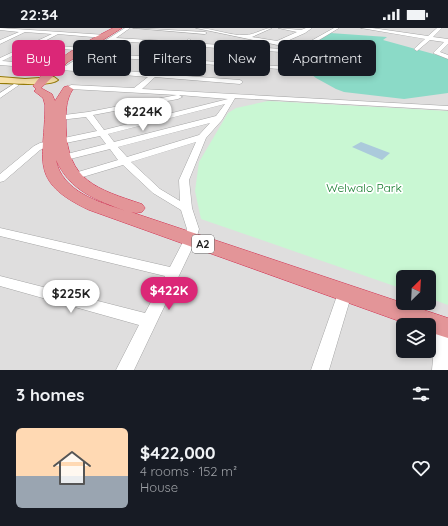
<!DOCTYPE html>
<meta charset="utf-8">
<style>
:root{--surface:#171b24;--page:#20242c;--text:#f1f3f6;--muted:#9ea1a6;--accent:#db2777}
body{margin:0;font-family:Quicksand,sans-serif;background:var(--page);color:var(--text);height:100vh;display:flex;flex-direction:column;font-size:15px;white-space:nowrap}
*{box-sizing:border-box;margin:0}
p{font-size:13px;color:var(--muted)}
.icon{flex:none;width:22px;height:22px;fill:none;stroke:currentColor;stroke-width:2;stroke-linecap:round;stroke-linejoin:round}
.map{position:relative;height:342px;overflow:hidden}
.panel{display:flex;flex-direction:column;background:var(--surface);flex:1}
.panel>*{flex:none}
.hud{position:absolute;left:12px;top:12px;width:424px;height:36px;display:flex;gap:8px}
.needle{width:26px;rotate:24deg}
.tools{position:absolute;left:396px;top:242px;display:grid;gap:8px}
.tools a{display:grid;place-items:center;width:40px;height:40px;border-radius:6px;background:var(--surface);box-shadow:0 2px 6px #0003;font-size:20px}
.price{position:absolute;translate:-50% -34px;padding:0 9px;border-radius:14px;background:#fff;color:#222;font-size:13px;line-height:26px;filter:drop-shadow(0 1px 2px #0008)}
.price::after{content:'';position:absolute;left:50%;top:24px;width:12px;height:9px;margin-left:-6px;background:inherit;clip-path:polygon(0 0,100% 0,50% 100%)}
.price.active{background:var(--accent);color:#fff}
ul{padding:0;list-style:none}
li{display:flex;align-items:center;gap:12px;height:100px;padding:0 16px}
li span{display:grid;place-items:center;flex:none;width:112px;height:80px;border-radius:6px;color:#555}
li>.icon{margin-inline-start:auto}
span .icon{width:48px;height:48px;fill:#fffc;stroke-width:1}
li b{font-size:17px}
h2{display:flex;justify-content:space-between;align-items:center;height:48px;padding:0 16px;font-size:17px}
.tag{padding:0 14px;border-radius:6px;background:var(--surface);box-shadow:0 2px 6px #0003;font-size:14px;line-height:36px}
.tag.active{background:var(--accent);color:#fff}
.status{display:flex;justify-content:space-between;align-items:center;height:28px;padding:0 20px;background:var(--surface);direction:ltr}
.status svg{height:11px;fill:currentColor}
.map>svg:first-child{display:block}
.residential{fill:#dfdede;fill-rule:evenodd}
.park{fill:#c9f7d3}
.pitch{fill:#8bdac7}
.water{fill:#abcadb}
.building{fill:#beb8b1;stroke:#c2b8ab}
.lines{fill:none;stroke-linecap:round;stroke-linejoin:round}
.minor-casing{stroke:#a5a5a5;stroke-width:1}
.major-casing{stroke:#957b09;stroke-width:2}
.highway-casing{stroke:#d23252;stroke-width:1}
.minor{fill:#fff;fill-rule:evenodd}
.major{fill:#f7e0a7;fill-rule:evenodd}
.highway{fill:#e39598;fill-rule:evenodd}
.labels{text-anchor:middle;stroke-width:3.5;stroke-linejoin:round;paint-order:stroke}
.shield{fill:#fff;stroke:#646464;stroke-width:1}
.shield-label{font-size:11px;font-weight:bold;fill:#212121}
.park-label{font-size:12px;fill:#127b2a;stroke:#fff}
</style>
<div class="status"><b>22:34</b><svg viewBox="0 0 49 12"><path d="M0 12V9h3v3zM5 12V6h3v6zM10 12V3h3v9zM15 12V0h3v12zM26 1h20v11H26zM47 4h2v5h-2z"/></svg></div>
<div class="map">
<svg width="448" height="342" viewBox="0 0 448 342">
<rect width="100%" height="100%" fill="#f1efe8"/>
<path class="residential" d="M0 0H448V342H0ZM403 249H429V275H403ZM403 297H429V323H403Z"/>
<path class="park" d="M268 73 448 83V277L429 270V249H403V261L201 191 195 163 199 134 228 85 236 80Z"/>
<path class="pitch" d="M330 5 387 9 383 12 448 30V65L404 71 344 64 336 61 316 50 302 39 307 18Z"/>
<path class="water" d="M361 114 390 125 382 132 352 119Z"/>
<path class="building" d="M311 18 323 19 319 40 302 39 306 21Z"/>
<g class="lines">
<defs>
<path id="minor" d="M0 0 106 7 107 8 104 10 58 6 39 16 92 21 125 0H130L116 10 184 14 189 11 192 13 190 15 298 22 300 19 334 0H339L304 21 295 42 171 34 159 46 240 52 243 54 240 56 155 49 142 61 448 78V82L235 70 222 92 206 110 189 152 192 180 199 201 196 212 134 342H116L139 297 0 258V248L145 285 165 248 0 208V200L170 239 184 212 187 201 181 182 153 165 123 137 76 151H68L67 149 68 147 118 132 110 121 62 133 57 130 59 128 106 116 100 108 46 119 40 122 4 153 0 154V146L34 118 40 115 97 103 86 89 51 93 47 91 48 89 88 84 177 67 71 61 68 59 71 57 134 60 148 49 0 37V30L52 6 25 4 0 16V12L19 4 0 2ZM112 13 181 17 168 30 93 25ZM33 18 34 19 89 23 66 38 2 33ZM187 18 297 25 291 39 174 31ZM88 28 165 33 152 45 73 39ZM179 67 228 71 104 102 93 87 178 71 182 69ZM225 76 216 88 114 114 108 106ZM210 95 199 107 127 129 118 119ZM196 114 179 152 180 173 160 161 131 134Z
M133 0 205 4 207 5 205 6Z
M196 0C213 0 230 8 245 7 255 7 263 0 272 0L252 9 277 13 297 4 278 0 301 2 306 0H312L305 5 278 17Z
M361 0H372L428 8 437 0H442L433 9 448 11V16L440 24 448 27V31L433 25 444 14 430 12 417 23 414 21 425 11Z
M14 56 19 57 0 70V65Z
M345 259 350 261 352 265 329 342H311L338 265 340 261Z
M444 292 448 294V342H432L436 299 438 294Z"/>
<path id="major" d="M0 49 25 51 54 49 58 52C50 59 12 55 0 55Z"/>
<path id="highway" d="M113 0H122L68 34 41 60 52 66 55 73 64 59 68 58 73 61C65 73 66 85 66 99 67 153 97 161 142 176L145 180 142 184 136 185 131 184 448 290V310L429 304V297H410L89 182C27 153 45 132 45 77L43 70 34 63 36 61 33 58C52 31 84 15 113 0ZM56 132C70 163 96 172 126 183 99 174 62 164 56 132Z"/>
</defs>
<use href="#minor" class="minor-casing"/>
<use href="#major" class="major-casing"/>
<use href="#highway" class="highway-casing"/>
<use href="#minor" class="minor"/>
<use href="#major" class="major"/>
<use href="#highway" class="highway"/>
</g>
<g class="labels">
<rect class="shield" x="192" y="207" width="22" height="18" rx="3"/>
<g class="shield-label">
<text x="203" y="220">A2</text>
</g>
<g class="park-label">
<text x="364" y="164">Welwalo Park</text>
</g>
</g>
</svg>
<div class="tools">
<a><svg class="needle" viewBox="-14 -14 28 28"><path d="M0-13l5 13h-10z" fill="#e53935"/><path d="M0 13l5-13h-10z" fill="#9ea1a6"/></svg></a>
<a><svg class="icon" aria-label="layers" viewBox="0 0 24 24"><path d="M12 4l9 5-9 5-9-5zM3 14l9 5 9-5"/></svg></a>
</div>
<b class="price" style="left:143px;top:104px">$224K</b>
<b class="price active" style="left:169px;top:283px">$422K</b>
<b class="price" style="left:71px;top:286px">$225K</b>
<div class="hud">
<a class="tag active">Buy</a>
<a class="tag">Rent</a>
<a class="tag">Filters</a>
<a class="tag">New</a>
<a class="tag">Apartment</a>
</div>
</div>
<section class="panel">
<h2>3 homes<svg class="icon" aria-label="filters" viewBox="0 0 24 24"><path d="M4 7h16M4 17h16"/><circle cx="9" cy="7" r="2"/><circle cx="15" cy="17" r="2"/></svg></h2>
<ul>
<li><span style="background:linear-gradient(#ffd9b3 60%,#9aa5b1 0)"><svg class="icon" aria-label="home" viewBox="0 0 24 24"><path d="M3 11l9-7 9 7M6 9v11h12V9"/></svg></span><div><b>$422,000</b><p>4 rooms · 152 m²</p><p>House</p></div><svg class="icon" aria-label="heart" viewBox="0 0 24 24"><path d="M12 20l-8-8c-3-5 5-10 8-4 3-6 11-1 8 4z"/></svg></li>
</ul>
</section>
